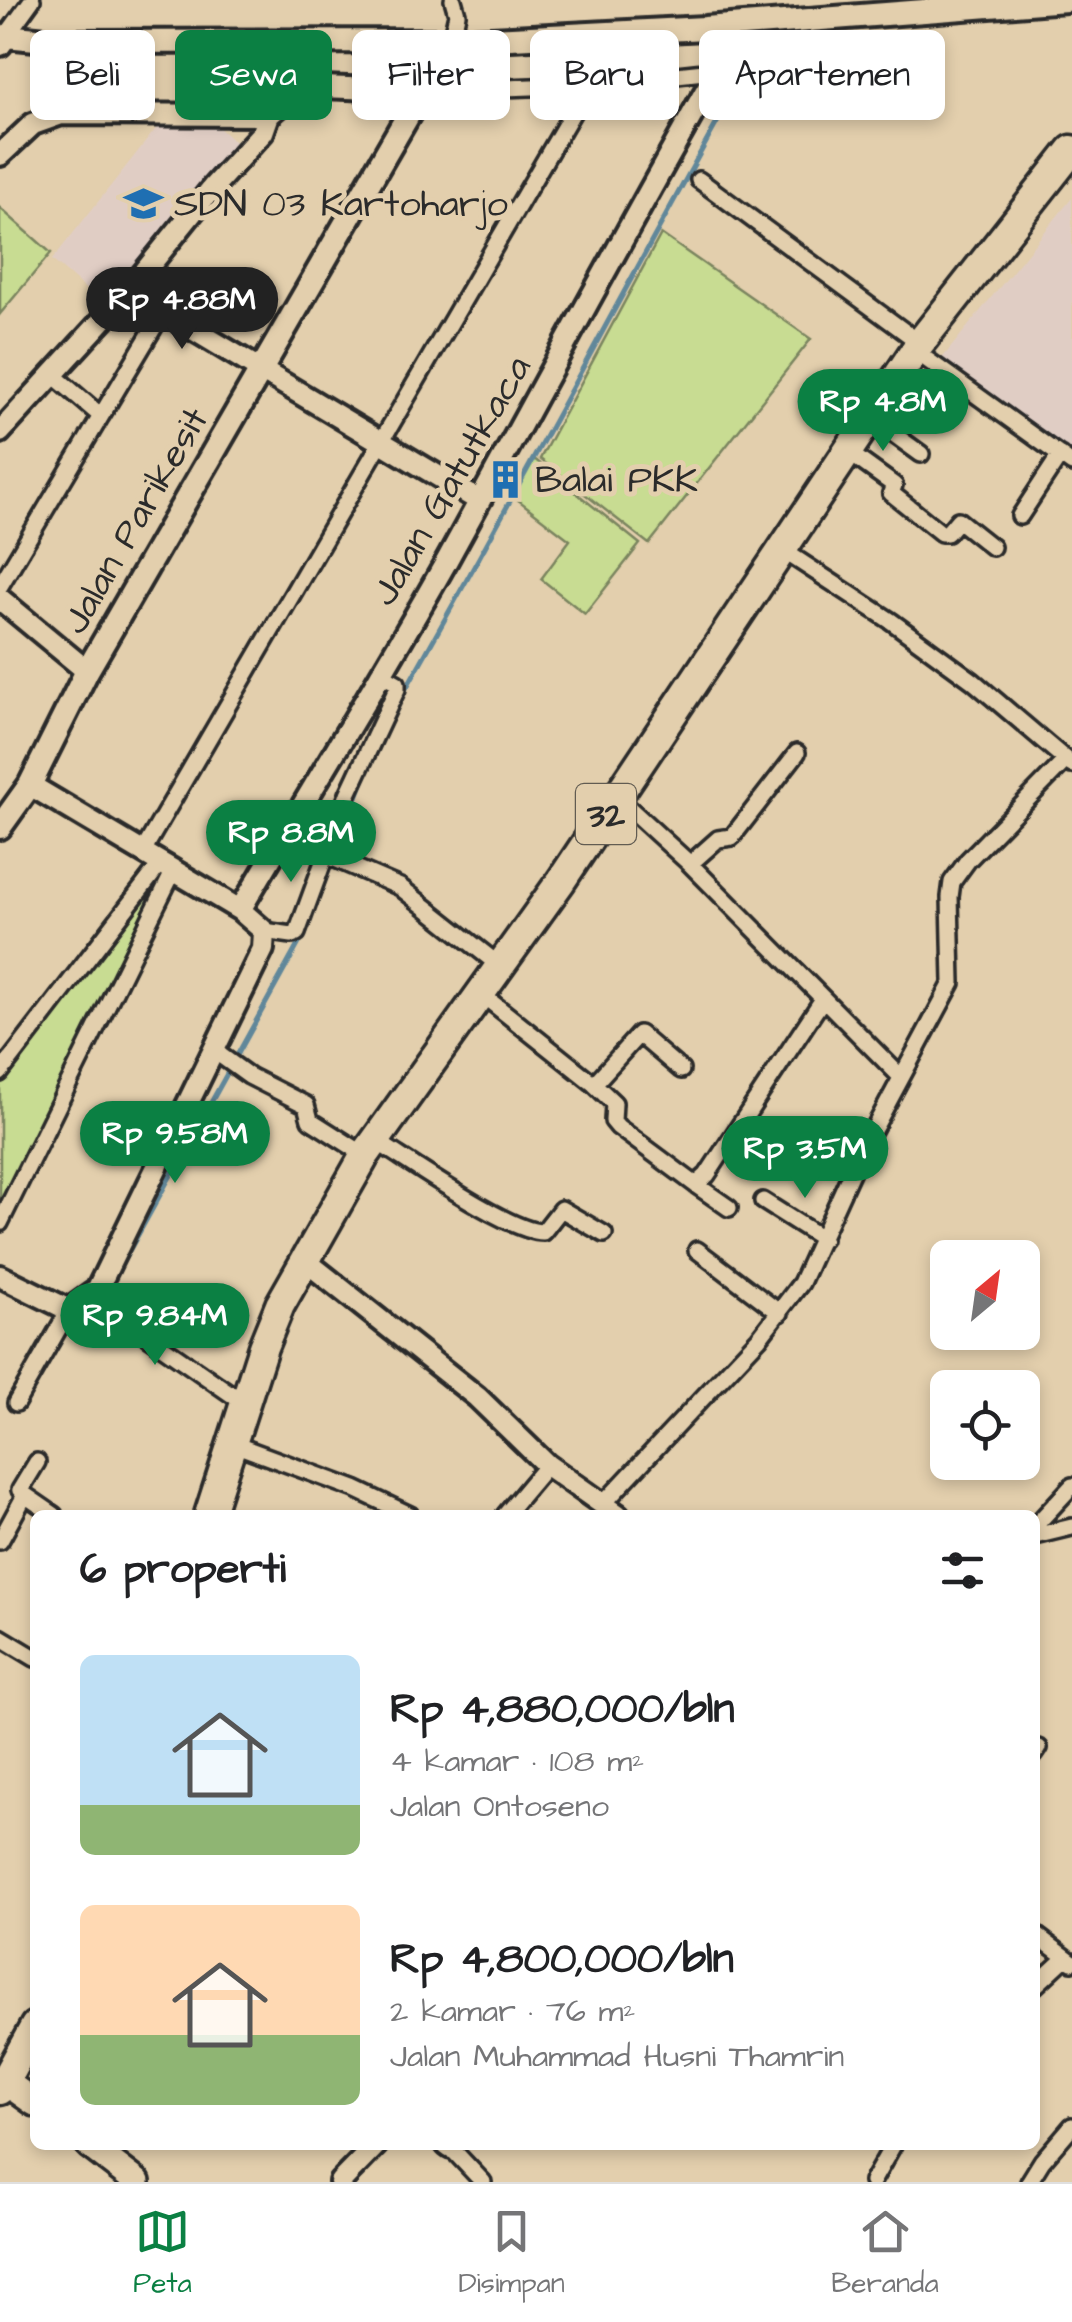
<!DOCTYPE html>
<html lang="id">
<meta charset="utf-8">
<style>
:root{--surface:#fff;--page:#f6f6f6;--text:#202124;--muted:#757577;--line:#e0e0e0;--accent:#0b8043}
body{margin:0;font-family:"Architects Daughter",sans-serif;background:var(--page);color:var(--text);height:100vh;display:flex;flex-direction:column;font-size:38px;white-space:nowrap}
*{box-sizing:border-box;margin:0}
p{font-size:32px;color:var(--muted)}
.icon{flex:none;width:55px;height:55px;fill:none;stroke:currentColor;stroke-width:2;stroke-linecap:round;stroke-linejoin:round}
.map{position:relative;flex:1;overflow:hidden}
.details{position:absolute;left:30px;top:1510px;width:1010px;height:640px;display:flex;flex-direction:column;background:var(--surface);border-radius:15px;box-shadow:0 5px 15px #0003}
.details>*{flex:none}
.top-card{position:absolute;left:30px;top:30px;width:1012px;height:90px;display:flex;gap:20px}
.needle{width:65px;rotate:29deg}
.buttons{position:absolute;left:930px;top:1240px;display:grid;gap:20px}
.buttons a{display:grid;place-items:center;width:110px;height:110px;border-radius:15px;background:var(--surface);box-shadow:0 5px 15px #0003;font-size:50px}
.price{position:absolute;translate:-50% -85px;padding:0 22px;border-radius:35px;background:var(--accent);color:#fff;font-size:32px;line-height:65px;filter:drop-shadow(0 2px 5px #0008)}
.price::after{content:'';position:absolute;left:50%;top:60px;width:30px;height:22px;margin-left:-15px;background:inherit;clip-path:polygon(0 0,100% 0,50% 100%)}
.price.current{background:#222;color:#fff}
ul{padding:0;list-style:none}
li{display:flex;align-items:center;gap:30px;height:250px;padding:0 50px}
li span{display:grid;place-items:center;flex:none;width:280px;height:200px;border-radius:15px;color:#555}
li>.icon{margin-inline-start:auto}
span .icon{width:120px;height:120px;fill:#fffc;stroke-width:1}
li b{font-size:42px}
h2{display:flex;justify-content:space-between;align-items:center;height:120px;padding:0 50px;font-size:42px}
.tag{padding:0 35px;border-radius:15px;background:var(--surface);box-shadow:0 5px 15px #0003;font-size:35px;line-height:90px}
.tag.current{background:var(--accent);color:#fff}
.tab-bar{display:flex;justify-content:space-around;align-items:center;height:140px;border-top:2px solid var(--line);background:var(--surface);font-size:28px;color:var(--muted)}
.tab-bar a{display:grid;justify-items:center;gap:5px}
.tab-bar .current{color:var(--accent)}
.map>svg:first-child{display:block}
.built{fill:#e0cdc4}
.green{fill:#c8dc92;stroke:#7a845e;stroke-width:2.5}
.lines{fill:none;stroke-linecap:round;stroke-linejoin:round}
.stream{stroke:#60879a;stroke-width:5}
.minor-casing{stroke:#2b2b2b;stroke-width:22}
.tertiary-casing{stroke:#2b2b2b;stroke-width:28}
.secondary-casing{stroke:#2b2b2b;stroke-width:30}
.primary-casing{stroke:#2b2b2b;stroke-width:32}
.trunk-casing{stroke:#2b2b2b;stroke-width:35}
.minor{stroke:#e3cfad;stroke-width:15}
.tertiary{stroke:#e3cfad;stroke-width:20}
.secondary{stroke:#e3cfad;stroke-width:22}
.primary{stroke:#e3cfad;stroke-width:25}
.trunk{stroke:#e3cfad;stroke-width:28}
.labels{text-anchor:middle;stroke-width:10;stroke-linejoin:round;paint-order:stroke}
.shield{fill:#e3cfad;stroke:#625c52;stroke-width:2.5}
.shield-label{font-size:35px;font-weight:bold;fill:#2b2b2b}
.poi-label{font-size:38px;fill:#2b2b2b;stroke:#e3cfad;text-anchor:start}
.street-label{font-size:38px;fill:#2b2b2b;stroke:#e3cfad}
</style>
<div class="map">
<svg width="1072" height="2182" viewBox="0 0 1072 2182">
<rect width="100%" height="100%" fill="#e3cfad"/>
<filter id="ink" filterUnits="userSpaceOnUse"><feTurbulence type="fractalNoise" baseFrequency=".01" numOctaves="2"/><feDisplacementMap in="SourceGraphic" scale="20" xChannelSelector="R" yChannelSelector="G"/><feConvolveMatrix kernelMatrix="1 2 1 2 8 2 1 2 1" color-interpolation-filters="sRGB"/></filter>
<g filter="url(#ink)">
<path class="built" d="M210 120 241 147 104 305 52 260 162 121Z
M1072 198V458L939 362Z"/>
<path class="green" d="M0 208 51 253 0 314Z
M661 234 811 339 649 544 540 459Z
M533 458 640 544 585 614 541 579 570 540 513 496Z
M143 894 155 901 108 1002 0 1205V1084Z"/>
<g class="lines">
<path class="stream" d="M400 699C519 490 630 277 748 67
M320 893 368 768
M102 1300 303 936"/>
<defs>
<path id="minor" d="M6 36 32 0
M451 41 457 14 453 0
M425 91 586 85 704 72 709 78
M699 180 920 343
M915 351 1072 464
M101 416 163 312
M870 417 921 454
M847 451 894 485 891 493 941 533H947L958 520 992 547
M1020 516 1060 455
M781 549 891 621 973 681 1072 765
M0 586 101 416 52 374
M618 798 690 864 901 1077
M143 851 620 31
M326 855 400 887 500 966
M690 864 718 839 732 837 797 753
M264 931 292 935 297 933 348 794 397 689V683L379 673
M480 993 594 1084 639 1034 681 1070
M213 1050 249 1076 306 1105 310 1120 365 1155
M0 1073 161 863
M594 1084 614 1103 613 1121 618 1127 696 1185 707 1175 823 999
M376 1141C410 1162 509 1232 543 1232L561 1209 604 1234
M696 1185 729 1208
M763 1201 823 1239
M0 1223 174 870
M697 1250 780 1313
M91 1297 244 1403
M16 1403 69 1310
M231 1443 355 1489 410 1515
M25 1495 54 1515
M604 1503 759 1338 801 1283 855 1164 952 983 950 897 952 882 968 860 1065 761
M505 1515 547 1465
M1035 1526 1072 1486
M1035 1536 1072 1527
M0 1541 25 1495 20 1490 37 1462
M0 1637 35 1658
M1035 1754 1039 1748
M1035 1934 1072 1962
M1035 1986 1064 1959
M451 2148 483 2182
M872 2182 893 2145
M1029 2182 1042 2161 1072 2126"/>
<path id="tertiary" d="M0 155 33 124 61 114 269 115 289 98 322 87 425 91
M129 291 478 500
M0 432 129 291 213 187 263 132 269 115
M0 599 87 671
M240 910C308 795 379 681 445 564 533 404 619 243 709 85V78
M303 1259 477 1397 547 1465 618 1515
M0 1276 69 1310 97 1290 263 949 264 931 240 910 30 785
M447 2145 451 2148 454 2145
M340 2182 376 2145"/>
<path id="secondary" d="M0 44 6 36 66 42 451 41 705 28 1066 0
M0 827 30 785 87 671 451 41"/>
<path id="primary" d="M0 2078 35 2103
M89 2145 137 2182"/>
<path id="trunk" d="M209 1515 263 1347 280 1305 365 1155 561 881 920 343 1072 150
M0 2090 35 2026"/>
</defs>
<use href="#minor" class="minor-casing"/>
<use href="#tertiary" class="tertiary-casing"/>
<use href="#secondary" class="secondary-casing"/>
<use href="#primary" class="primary-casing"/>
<use href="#trunk" class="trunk-casing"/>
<use href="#minor" class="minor"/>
<use href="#tertiary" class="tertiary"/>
<use href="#secondary" class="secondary"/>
<use href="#primary" class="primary"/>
<use href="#trunk" class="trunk"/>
</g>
</g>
<defs>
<symbol id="school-bare" viewBox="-9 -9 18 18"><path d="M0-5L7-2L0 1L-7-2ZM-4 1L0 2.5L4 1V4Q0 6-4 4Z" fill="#1f6fb2" stroke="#e3cfad" stroke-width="2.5" paint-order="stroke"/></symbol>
<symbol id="building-bare" viewBox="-9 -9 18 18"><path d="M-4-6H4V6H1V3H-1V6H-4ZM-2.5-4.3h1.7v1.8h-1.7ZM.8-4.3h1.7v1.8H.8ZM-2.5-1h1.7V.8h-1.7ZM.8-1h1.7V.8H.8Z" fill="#1f6fb2" stroke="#e3cfad" stroke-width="2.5" paint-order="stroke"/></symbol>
</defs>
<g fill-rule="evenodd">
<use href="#school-bare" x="116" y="176" width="55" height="55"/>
<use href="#building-bare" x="478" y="452" width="55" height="55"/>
</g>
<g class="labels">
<rect class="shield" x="576" y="784" width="60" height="60" rx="8"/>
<g class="shield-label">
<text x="606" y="826">32</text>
</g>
<g class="poi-label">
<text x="174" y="216">SDN 03 Kartoharjo</text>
<text x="535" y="492">Balai PKK</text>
</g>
<g class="street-label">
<text transform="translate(450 480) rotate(-60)" y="13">Jalan Gatutkaca</text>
<text transform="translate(134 520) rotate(-60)" y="13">Jalan Parikesit</text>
</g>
</g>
</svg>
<div class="buttons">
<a><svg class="needle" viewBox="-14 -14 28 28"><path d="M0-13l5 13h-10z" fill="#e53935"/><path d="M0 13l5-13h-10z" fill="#757577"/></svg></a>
<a><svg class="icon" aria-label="locate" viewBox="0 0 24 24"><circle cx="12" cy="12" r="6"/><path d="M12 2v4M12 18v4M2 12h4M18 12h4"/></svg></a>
</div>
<b class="price current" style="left:182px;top:352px">Rp 4.88M</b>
<b class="price" style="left:883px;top:454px">Rp 4.8M</b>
<b class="price" style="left:291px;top:885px">Rp 8.8M</b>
<b class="price" style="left:175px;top:1186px">Rp 9.58M</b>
<b class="price" style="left:805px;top:1201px">Rp 3.5M</b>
<b class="price" style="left:155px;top:1368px">Rp 9.84M</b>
<div class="top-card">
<a class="tag">Beli</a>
<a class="tag current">Sewa</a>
<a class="tag">Filter</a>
<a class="tag">Baru</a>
<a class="tag">Apartemen</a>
</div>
<section class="details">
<h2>6 properti<svg class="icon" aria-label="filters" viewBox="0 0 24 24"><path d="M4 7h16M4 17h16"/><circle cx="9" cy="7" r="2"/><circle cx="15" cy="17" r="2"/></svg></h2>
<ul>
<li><span style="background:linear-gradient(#bfe0f5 75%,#8fb573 0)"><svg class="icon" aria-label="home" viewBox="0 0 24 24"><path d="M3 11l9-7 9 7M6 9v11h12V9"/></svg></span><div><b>Rp 4,880,000/bln</b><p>4 kamar · 108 m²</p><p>Jalan Ontoseno</p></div></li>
<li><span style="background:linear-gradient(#ffd9b3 65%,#8fb573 0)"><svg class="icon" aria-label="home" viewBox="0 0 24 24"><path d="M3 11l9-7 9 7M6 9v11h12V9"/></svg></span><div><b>Rp 4,800,000/bln</b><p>2 kamar · 76 m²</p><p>Jalan Muhammad Husni Thamrin</p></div></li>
</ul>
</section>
</div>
<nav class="tab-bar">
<a class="current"><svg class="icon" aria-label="map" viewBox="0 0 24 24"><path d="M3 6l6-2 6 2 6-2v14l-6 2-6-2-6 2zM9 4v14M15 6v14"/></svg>Peta</a>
<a><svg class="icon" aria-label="saved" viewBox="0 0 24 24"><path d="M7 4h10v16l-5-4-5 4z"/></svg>Disimpan</a>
<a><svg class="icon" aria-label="home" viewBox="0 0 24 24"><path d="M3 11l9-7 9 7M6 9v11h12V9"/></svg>Beranda</a>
</nav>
